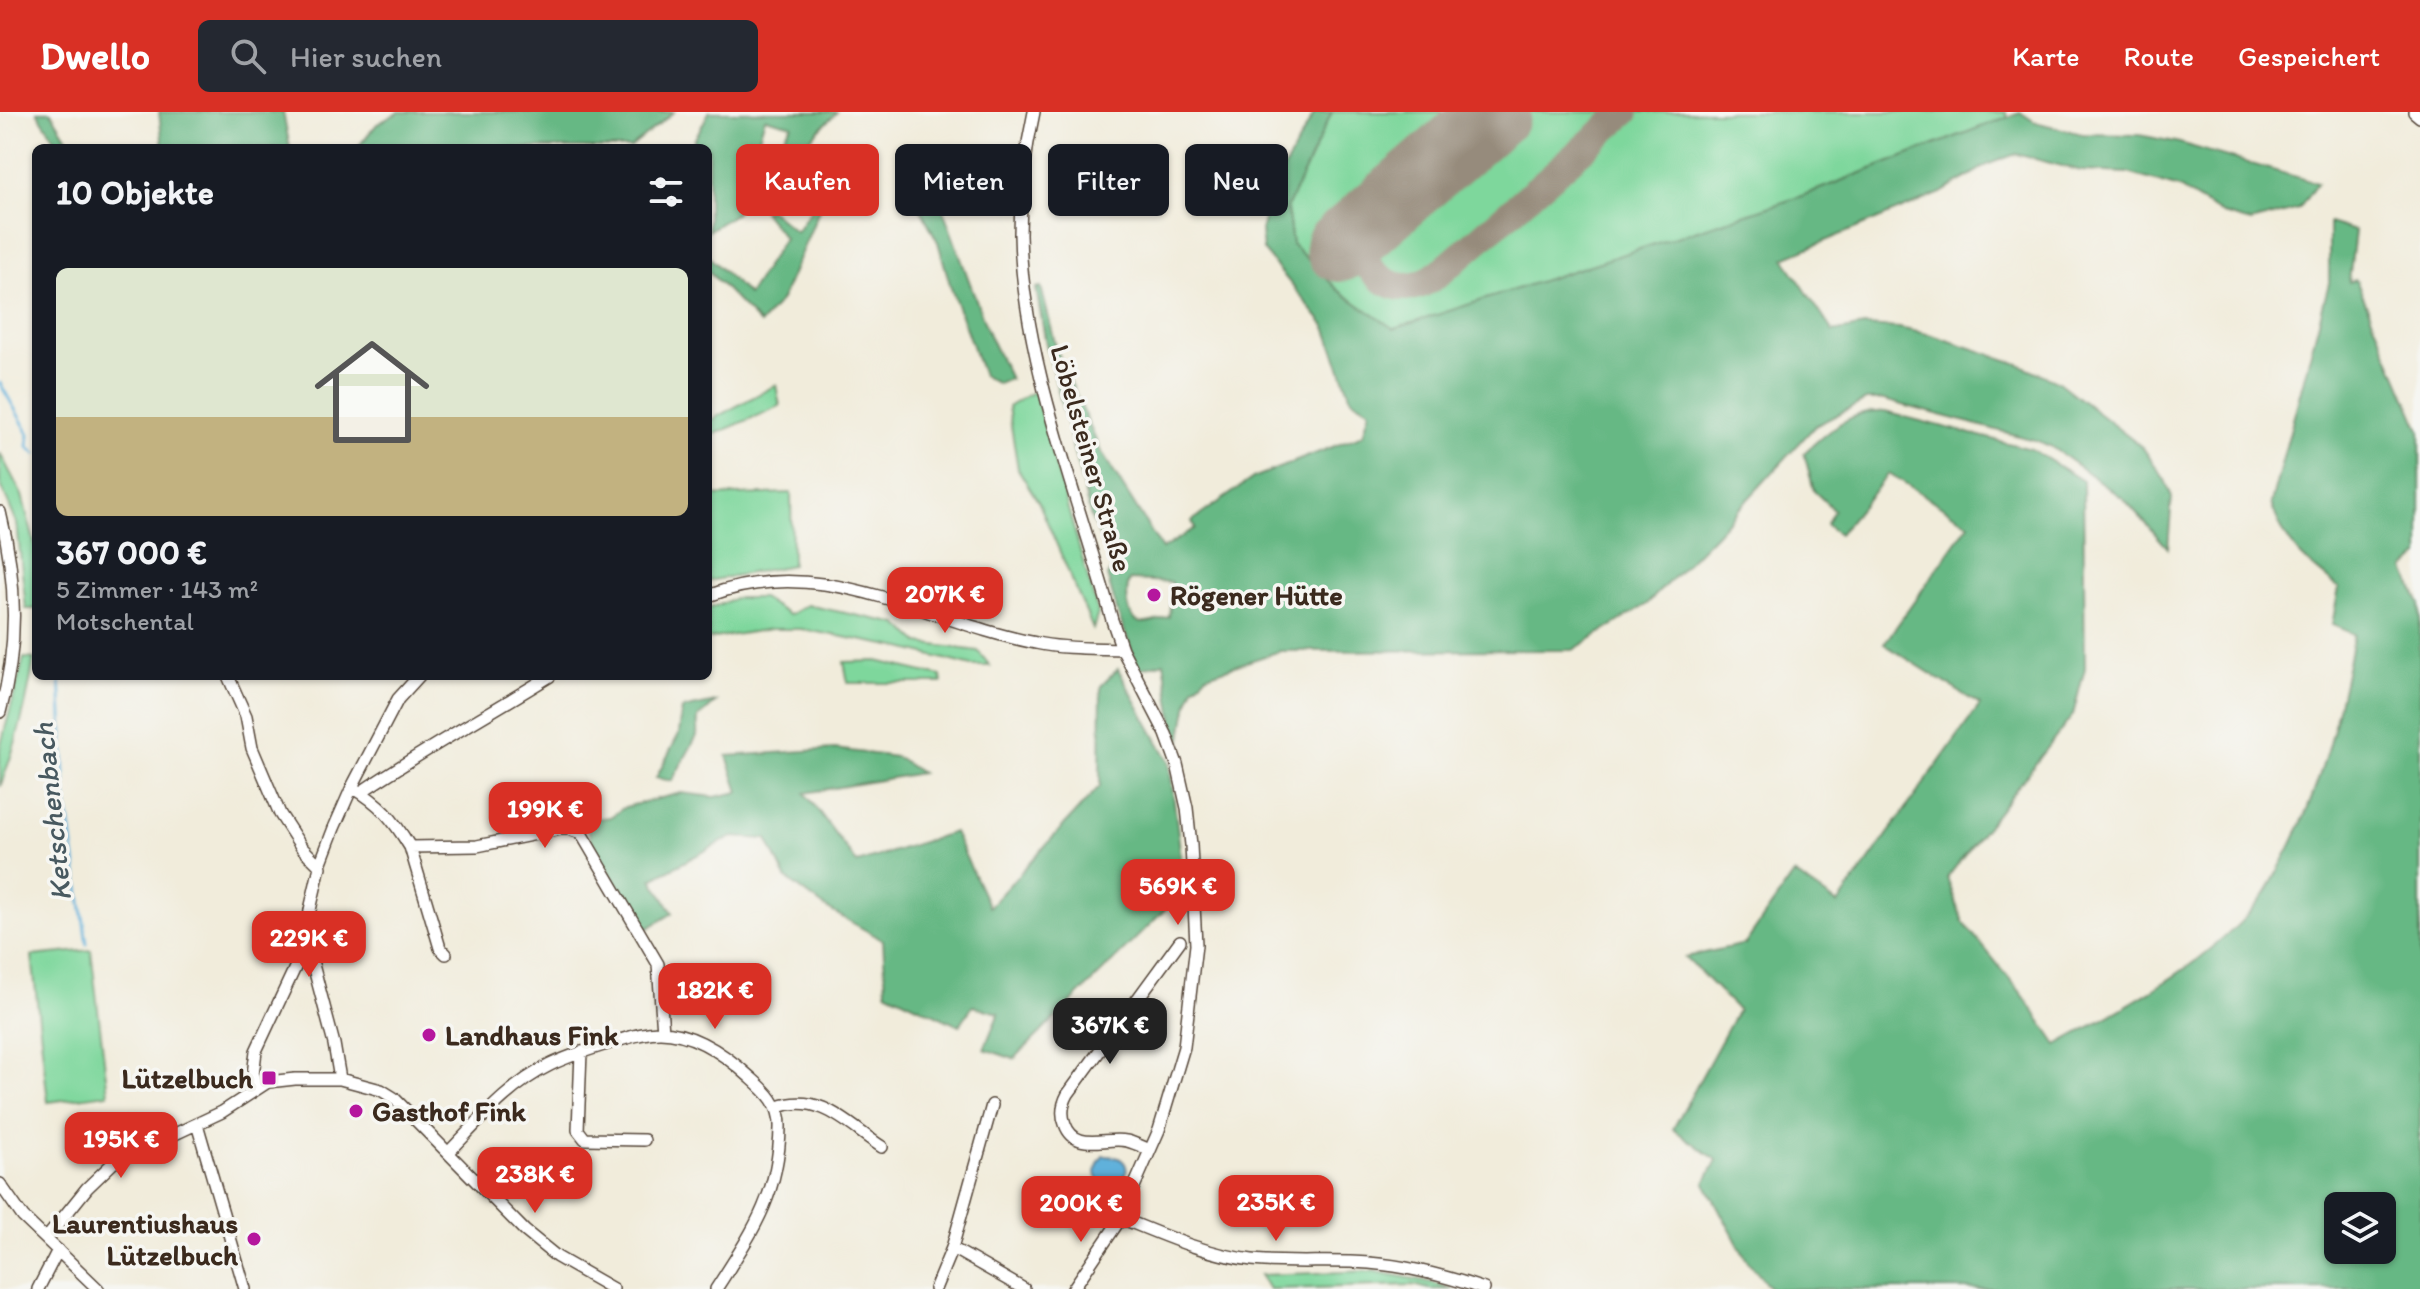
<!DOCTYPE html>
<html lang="de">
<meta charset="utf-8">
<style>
:root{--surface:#171b24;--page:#242831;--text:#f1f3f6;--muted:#9ea1a6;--accent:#d93025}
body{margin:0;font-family:Itim,sans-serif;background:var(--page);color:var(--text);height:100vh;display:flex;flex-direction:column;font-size:30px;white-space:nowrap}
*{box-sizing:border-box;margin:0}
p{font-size:26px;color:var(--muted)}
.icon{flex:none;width:44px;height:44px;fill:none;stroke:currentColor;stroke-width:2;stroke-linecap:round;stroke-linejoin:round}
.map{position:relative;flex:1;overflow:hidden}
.panel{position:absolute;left:32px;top:32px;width:680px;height:536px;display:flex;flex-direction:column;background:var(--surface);border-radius:12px;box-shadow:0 2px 6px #0004}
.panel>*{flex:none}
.banner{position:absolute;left:736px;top:32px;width:760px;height:72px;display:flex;gap:16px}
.buttons{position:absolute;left:2324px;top:1080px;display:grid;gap:16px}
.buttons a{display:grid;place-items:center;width:72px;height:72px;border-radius:12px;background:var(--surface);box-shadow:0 2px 6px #0004;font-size:40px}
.price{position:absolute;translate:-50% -68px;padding:0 18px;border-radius:16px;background:var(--accent);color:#fff;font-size:26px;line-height:52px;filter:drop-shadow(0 2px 4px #0008)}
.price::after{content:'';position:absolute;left:50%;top:48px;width:24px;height:18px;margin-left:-12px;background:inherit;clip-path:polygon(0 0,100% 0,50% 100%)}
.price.active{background:#222;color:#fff}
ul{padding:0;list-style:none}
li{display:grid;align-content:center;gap:16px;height:424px;padding:0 24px}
li span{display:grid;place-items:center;height:248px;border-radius:12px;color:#555}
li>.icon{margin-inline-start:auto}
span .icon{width:144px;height:144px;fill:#fffc;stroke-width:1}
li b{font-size:34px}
h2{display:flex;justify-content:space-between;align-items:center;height:96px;padding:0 24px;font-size:34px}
.pill{padding:0 28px;border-radius:12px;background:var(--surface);box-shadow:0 2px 6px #0004;font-size:28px;line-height:72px}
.pill.active{background:var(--accent);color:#fff}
header{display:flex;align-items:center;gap:48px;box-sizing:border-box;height:112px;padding:0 40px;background:var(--accent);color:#fff}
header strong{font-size:38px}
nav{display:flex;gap:44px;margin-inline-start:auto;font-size:28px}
.search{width:560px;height:72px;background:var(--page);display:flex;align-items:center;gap:20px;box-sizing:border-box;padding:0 28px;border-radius:12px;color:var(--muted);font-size:30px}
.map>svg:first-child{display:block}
.green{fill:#7ed79c;stroke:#5c805d;stroke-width:2}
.forest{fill:#66b884;stroke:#507151;stroke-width:2;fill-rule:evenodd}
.water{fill:#60b1db;stroke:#4e6e7c;stroke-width:2}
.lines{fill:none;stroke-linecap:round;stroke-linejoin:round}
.stream{stroke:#60b1db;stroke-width:3}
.taxiway{stroke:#968b7c;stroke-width:28}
.runway{stroke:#968b7c;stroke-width:70}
.minor-casing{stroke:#56473a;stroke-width:14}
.minor{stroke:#fff;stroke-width:11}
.poi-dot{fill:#b5179e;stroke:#f6f6f2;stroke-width:3}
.labels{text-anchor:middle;stroke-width:7;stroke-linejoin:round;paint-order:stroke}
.street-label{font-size:28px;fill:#3b2a1e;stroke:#f6f6f2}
.poi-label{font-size:28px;font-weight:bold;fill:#3b2a1e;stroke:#f6f6f2;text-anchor:start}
.water-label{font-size:30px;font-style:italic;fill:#485960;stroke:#f6f6f2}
</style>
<header>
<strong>Dwello</strong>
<div class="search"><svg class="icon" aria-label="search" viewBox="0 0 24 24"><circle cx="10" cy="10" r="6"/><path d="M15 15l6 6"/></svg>Hier suchen</div>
<nav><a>Karte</a><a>Route</a><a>Gespeichert</a></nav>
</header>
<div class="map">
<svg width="2420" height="1177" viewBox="0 0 2420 1177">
<rect width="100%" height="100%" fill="#f6f6f2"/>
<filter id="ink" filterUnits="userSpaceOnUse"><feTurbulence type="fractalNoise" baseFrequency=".0125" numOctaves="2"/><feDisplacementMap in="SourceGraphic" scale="16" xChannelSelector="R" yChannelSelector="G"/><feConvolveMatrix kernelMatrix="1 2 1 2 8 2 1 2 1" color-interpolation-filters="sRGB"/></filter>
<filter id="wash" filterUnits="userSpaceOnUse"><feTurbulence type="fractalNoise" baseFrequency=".006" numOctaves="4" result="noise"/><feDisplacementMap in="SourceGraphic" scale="32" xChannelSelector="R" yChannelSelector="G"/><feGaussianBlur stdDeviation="1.8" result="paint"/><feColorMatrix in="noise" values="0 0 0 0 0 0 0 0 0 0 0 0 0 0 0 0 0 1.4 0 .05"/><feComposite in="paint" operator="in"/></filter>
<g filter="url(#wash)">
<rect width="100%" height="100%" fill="#f1ecdb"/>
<path class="green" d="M1332 0H2006L2007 5 1799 85 1394 217 1338 178 1292 132 1287 96Z
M776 273 780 294 708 325V307L711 308Z
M1034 279 1098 501 1093 517 1039 391 1018 357 1008 295Z
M0 341 22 383 36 437V497H26L17 412 0 371Z
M791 381 792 453 708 469V384Z
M736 486H762L789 503 807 493 898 512 919 531 978 539 990 554H972L902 536 801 517H771L708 527V497Z
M24 546 34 547C27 591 16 634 0 675V636Z
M877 549 941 564 942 571H848L844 550Z
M91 838 108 982 48 990 32 844Z
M1372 1159 1425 1169 1453 1177H1430L1414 1173 1269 1177 1260 1163Z"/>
<path class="forest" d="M37 0H51L73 36H61Z
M159 0H283L290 36H163Z
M399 0H674L630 36H357L377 12Z
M709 0H837L808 29 779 66 760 56 792 13 765 6 736 101 708 119V36H690Z
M1315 0H1332L1287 96 1292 132 1338 178 1394 217 1799 85 2020 0 2035 10 2082 22 2139 23 2176 30 2317 71 2299 97 2251 110 2222 102 2179 76 2128 61 2081 59 2016 42 1989 52 1941 81 1784 146 1833 220 1864 214 1899 216 1932 223 2019 252 2057 269 2143 336 2165 368 2172 385 2168 436 2124 387 2050 334 2034 328 1884 288H1866L1815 314 1716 422 1647 492 1573 538 1280 539 1207 563 1194 575 1188 590 1181 630 1174 614 1164 550 1139 557 1118 502 1107 464 1114 454 1091 406 1046 232 1036 176 1041 175 1057 239 1100 338 1162 437 1195 416 1192 409 1253 366 1363 323 1370 298 1351 286 1326 215 1263 138 1261 118 1276 71ZM1130 468 1172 470 1169 505C1161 507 1149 512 1141 511 1126 507 1125 479 1130 468Z
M937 81 989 223 1010 267 998 272 983 264 951 176 938 130 916 88Z
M813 94H821L781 188 760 212 708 159V144L748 183 784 126 763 99 770 98 796 120Z
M2329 111 2355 119 2349 170 2356 168 2420 318V444L2405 457 2420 493V1177H1771L1746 1147 1705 1071 1717 1048 1673 1017 1738 898 1685 845 1745 832 1794 762 1838 792 1980 593 1884 532 1969 412 1889 361 1839 422 1826 413 1834 398 1814 379 1804 341C1828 319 1850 298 1885 300L2031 337 2083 369 2085 556 2073 603 1947 766 1963 810 2023 883 2057 933C2127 894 2212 850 2263 785 2270 776 2275 763 2281 753 2321 682 2338 602 2354 522L2332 513 2339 476C2304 449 2285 434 2271 391L2329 171ZM2338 1094H2382V1138H2338Z
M1118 557 1169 649 1185 778 1014 947 984 937 999 901 973 894 959 914 886 879 883 828 826 796 786 766 767 727 731 725 652 767 673 801 643 819 590 726 586 708 610 705 625 695 681 681 715 685 739 680 727 644 835 637 896 645 921 661 805 681 857 751 954 720 989 795 1100 674 1101 574Z
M716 590 698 606 697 624 672 669 656 666 679 622 682 597Z"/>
<path class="water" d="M1103 1044C1131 1043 1133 1062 1114 1078 1096 1071 1090 1061 1103 1044Z"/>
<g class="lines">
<path class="stream" d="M0 271 29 322 28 335 36 342
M60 564 66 685 87 832"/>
<path class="taxiway" d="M1351 126C1362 152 1386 183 1419 173 1429 170 1437 162 1446 156L1625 0"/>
<path class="runway" d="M1340 135 1496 0"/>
</g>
</g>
<g filter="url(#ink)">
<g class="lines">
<defs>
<path id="minor" d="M1034 0C1025 40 1020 81 1020 122 1022 246 1079 388 1112 508L1122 537 1166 622 1177 652 1187 696 1191 733 1196 833 1184 935 1159 1018 1119 1109 1073 1177
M2414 0 2420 5
M0 400C17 467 19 534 0 600
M708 484C824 439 925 510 1036 531 1064 537 1094 536 1122 537
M228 564 246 604 252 636 280 702 302 736 321 755
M352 675C381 692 393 707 410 735L477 734 566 716 581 721 658 852 663 920
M361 680C422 639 487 603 550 564
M410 735 440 836 446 842
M307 830 334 932 340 967
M581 940 578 1018 585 1027 644 1028
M257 976 253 963 256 939 307 830 310 798 321 750 334 716 352 675 398 587 419 564
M778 995C822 980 849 1014 882 1035
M197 1012 245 1177
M1150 1038C1143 1035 1135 1031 1127 1029 1106 1024 1075 1041 1065 1012 1061 1002 1063 991 1068 982L1180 829
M449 1040C480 1008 509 973 550 953 568 944 588 938 607 932 624 927 642 920 660 920 694 920 727 944 751 966 767 980 781 993 780 1016 779 1084 751 1122 716 1177
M0 1072 23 1105 98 1177
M1119 1109H1128C1167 1125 1209 1143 1252 1148 1291 1152 1330 1148 1369 1151 1409 1154 1446 1164 1484 1177
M46 1127 87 1076 113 1051 222 1000 268 970 295 967H340L381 978 394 986 525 1119 557 1145 613 1177
M952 1136 992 993
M38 1177 58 1138
M935 1177 952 1136 1024 1177"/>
</defs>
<use href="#minor" class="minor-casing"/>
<use href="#minor" class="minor"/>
</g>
</g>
<g class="poi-dot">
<circle cx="1154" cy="483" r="8"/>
<circle cx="429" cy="923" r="8"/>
<rect x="261" y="958" width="16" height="16" rx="4"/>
<circle cx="356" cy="999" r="8"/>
<circle cx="254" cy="1127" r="8"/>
</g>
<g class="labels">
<g class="street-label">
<text transform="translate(1092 346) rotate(74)" y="10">Löbelsteiner Straße</text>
</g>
<g class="poi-label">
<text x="1170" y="493">Rögener Hütte</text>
<text x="445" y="933">Landhaus Fink</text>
<text x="253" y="976" text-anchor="end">Lützelbuch</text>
<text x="372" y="1009">Gasthof Fink</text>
<text x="238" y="1121" text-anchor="end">Laurentiushaus<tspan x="238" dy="32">Lützelbuch</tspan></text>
</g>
<g class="water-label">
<text transform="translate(52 700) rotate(-96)" y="10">Ketschenbach</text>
</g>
</g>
</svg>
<div class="buttons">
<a><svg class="icon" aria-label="layers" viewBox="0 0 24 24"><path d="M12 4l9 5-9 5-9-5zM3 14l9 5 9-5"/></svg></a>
</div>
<b class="price" style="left:945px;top:523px">207K €</b>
<b class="price" style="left:545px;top:738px">199K €</b>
<b class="price" style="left:1178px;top:815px">569K €</b>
<b class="price" style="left:309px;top:867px">229K €</b>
<b class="price" style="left:715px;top:919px">182K €</b>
<b class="price active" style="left:1110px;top:954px">367K €</b>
<b class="price" style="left:121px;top:1068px">195K €</b>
<b class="price" style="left:535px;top:1103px">238K €</b>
<b class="price" style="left:1276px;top:1131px">235K €</b>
<b class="price" style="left:1081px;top:1132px">200K €</b>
<div class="banner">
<a class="pill active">Kaufen</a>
<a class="pill">Mieten</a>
<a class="pill">Filter</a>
<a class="pill">Neu</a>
</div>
<section class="panel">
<h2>10 Objekte<svg class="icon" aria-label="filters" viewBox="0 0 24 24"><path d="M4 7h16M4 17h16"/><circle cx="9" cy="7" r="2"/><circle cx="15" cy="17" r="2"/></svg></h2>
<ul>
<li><span style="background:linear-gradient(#dfe7d0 60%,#c2b280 0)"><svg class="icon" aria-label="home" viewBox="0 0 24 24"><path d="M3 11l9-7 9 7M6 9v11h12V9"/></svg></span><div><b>367 000 €</b><p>5 Zimmer · 143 m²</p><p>Motschental</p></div></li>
</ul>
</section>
</div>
